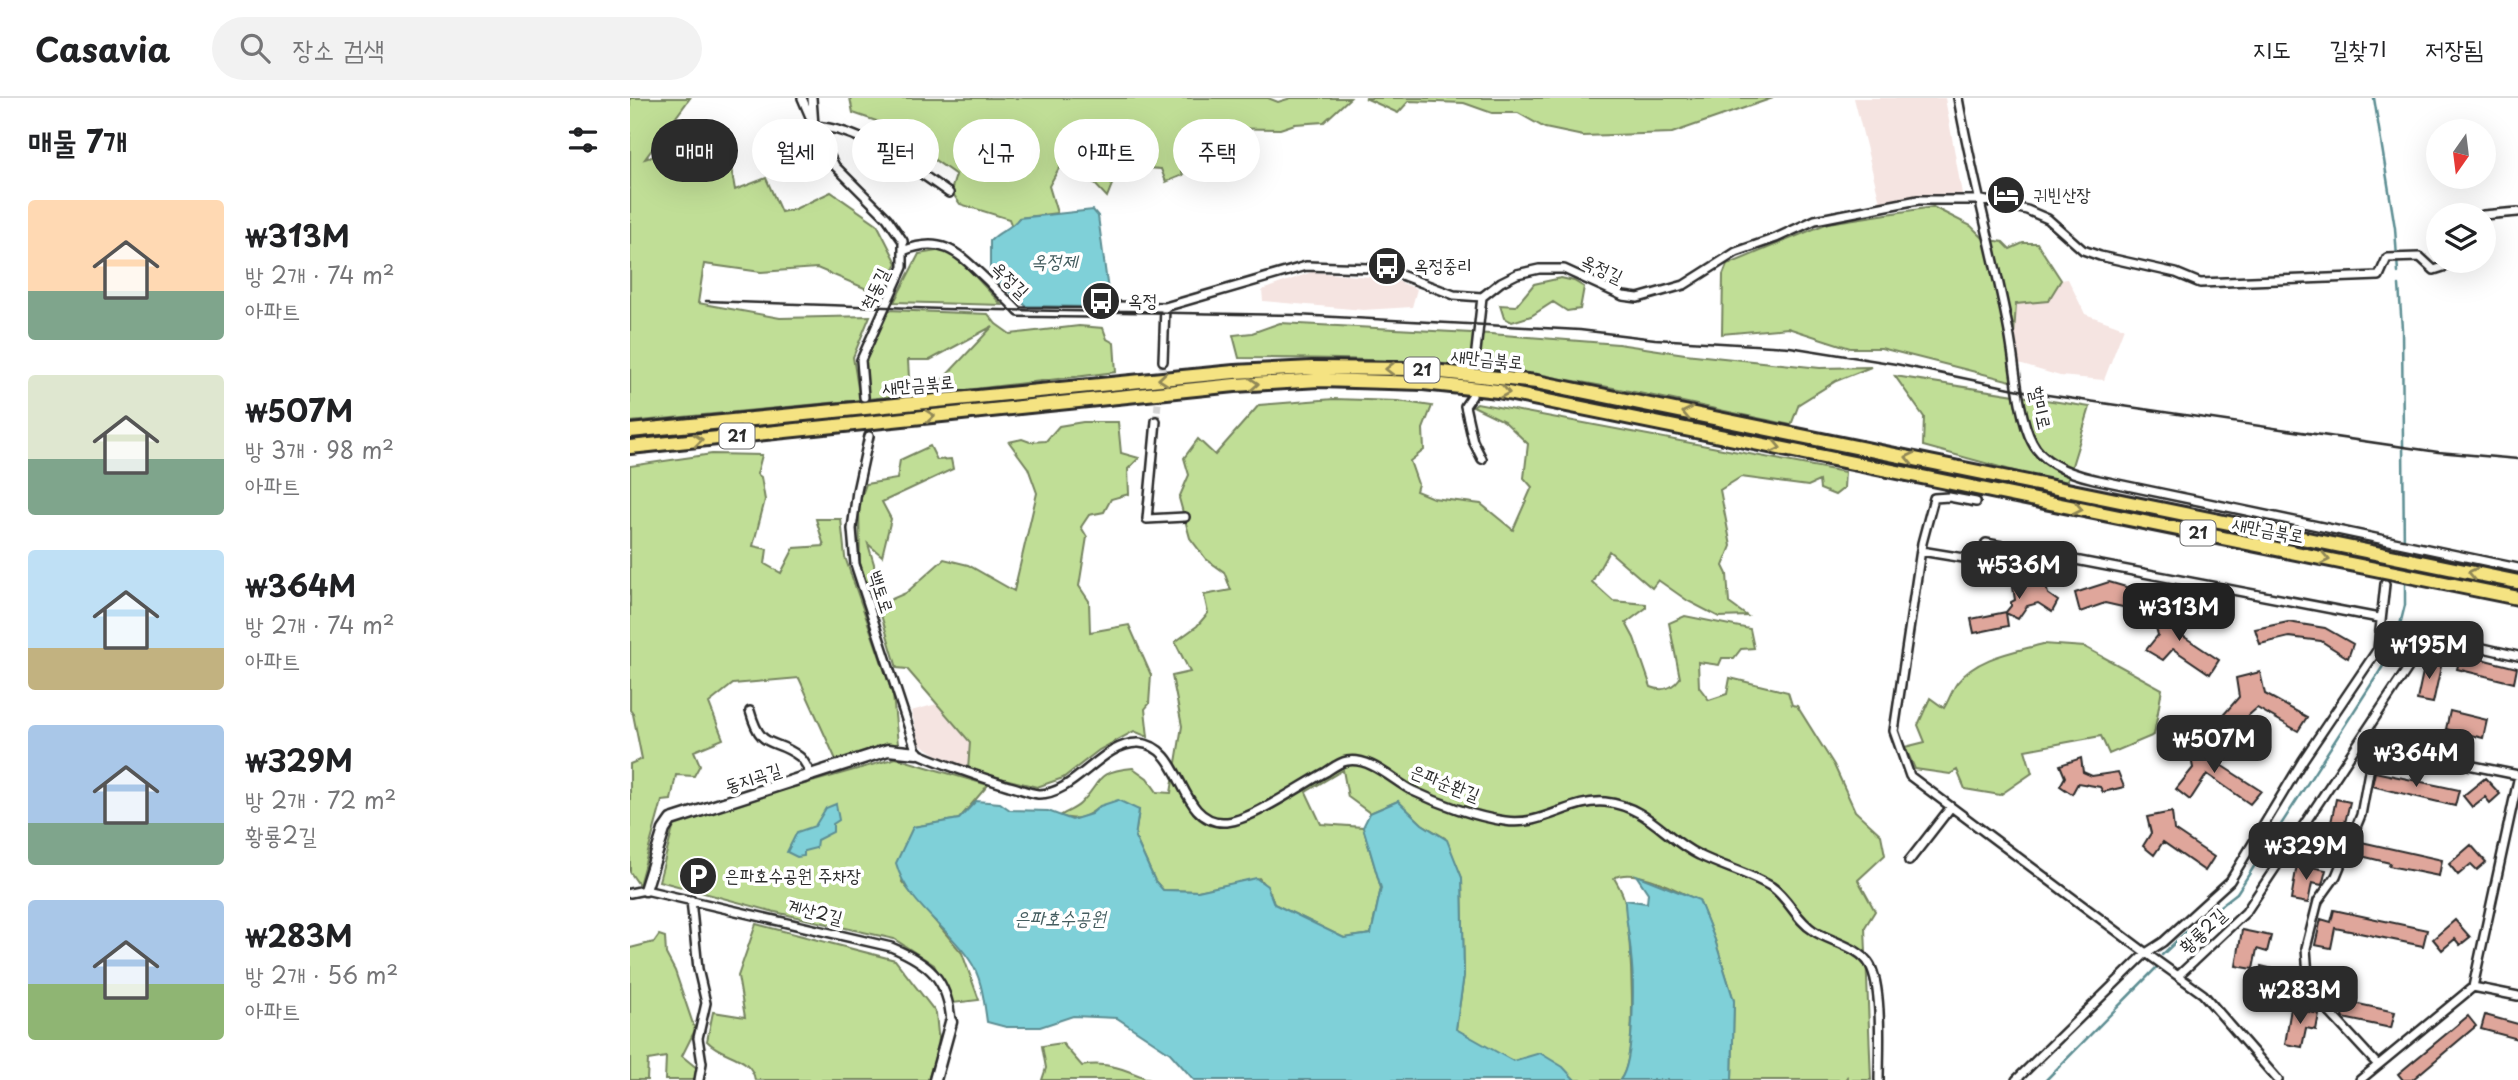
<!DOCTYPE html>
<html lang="ko">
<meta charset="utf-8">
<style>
:root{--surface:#fff;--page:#f2f2f2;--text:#202124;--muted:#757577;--line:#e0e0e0;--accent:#2b2b2b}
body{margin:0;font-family:"Playpen Sans","Poor Story",sans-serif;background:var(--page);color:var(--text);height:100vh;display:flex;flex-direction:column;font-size:26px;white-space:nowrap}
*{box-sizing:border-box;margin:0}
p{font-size:23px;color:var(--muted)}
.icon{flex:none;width:38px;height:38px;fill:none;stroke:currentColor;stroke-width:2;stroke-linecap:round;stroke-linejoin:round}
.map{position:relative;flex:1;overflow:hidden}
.drawer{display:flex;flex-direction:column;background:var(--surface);width:630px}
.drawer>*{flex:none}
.hud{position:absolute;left:21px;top:21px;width:665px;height:63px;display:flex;gap:14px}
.needle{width:46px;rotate:194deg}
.fabs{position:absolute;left:1796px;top:21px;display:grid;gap:14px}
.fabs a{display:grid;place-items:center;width:70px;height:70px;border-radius:50%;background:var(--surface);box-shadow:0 7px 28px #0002;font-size:35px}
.price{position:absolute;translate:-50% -60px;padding:0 16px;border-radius:14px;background:var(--accent);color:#fff;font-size:23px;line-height:46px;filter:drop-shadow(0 2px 4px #0008)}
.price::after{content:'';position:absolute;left:50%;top:42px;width:21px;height:16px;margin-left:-10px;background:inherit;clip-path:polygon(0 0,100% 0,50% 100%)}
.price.selected{background:#222;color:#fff}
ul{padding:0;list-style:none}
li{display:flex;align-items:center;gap:21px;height:175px;padding:0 28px}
li span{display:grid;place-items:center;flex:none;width:196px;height:140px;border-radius:7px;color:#555}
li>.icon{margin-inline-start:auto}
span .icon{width:84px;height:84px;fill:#fffc;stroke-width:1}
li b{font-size:30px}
h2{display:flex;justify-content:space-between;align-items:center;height:84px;padding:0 28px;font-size:30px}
.chip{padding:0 24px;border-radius:32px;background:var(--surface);box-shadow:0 7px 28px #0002;font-size:24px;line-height:63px}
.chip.selected{background:var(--accent);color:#fff}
header{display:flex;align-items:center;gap:42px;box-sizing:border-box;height:98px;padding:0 35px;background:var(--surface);border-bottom:2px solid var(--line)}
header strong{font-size:33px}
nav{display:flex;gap:38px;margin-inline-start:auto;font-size:24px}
.search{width:490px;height:63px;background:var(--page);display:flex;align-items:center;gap:18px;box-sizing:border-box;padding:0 24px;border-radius:38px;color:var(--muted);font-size:26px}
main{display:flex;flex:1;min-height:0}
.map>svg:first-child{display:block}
.built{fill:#f5e4e1}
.green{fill:#c0de96;stroke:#768460;stroke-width:2}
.water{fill:#7fd0d8;stroke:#5d8e93;stroke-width:2}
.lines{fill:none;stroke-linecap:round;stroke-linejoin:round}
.stream{stroke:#5d8e93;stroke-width:2.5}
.building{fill:#dfa69b;stroke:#2b2b2b;stroke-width:2}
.street-tunnel{stroke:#d5d5d5;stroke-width:7;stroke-dasharray:7 3.5;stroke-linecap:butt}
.street-casing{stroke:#2b2b2b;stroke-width:12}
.secondary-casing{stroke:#2b2b2b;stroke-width:15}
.highway-casing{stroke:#2b2b2b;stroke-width:18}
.street{stroke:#fff;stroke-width:7}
.secondary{stroke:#fff;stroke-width:10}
.highway{stroke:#f5e382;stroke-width:12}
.rail{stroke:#2b2b2b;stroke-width:2.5}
.oneway{stroke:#908756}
.labels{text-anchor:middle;stroke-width:7;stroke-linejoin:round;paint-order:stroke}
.shield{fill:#fff;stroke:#6b6b6b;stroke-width:2}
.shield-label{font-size:16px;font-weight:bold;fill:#2b2b2b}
.poi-label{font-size:18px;fill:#2b2b2b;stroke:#fff;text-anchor:start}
.street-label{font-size:18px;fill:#2b2b2b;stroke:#fff}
.water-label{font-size:19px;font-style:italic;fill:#445d5f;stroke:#fff}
</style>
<header>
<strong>Casavia</strong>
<div class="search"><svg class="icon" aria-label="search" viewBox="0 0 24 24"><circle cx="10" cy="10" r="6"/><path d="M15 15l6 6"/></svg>장소 검색</div>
<nav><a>지도</a><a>길찾기</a><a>저장됨</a></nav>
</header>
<main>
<section class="drawer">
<h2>매물 7개<svg class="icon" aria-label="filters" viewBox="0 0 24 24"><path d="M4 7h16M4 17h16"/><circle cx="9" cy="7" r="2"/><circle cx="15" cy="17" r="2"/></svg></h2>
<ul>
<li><span style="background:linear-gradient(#ffd9b3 65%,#7fa58c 0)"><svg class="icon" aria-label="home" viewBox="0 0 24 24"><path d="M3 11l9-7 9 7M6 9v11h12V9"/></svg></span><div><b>₩313M</b><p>방 2개 · 74 m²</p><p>아파트</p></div></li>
<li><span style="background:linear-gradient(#dfe7d0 60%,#7fa58c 0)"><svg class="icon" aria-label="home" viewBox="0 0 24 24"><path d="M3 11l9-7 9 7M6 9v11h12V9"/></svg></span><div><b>₩507M</b><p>방 3개 · 98 m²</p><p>아파트</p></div></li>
<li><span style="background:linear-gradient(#bfe0f5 70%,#c2b280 0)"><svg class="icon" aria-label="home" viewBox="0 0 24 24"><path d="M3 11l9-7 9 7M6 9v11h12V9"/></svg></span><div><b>₩364M</b><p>방 2개 · 74 m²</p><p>아파트</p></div></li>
<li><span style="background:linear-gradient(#a9c7e8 70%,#7fa58c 0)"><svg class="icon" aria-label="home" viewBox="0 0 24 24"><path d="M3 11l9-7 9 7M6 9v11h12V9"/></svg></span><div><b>₩329M</b><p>방 2개 · 72 m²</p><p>황룡2길</p></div></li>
<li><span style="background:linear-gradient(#a9c7e8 60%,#8fb573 0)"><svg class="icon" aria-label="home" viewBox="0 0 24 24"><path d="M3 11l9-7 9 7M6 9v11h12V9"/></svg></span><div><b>₩283M</b><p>방 2개 · 56 m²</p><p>아파트</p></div></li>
</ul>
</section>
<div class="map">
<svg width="1888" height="982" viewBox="0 0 1888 982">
<rect width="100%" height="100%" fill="#fff"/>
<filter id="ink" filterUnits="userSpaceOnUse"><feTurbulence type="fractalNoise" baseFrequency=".0143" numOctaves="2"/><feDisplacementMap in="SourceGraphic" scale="14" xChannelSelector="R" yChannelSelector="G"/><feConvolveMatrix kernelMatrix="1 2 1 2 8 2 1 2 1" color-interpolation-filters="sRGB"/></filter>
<g filter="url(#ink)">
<path class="built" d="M1224 0H1315L1332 96 1250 104Z
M682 174 762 181 787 191 782 209 733 212 633 203 632 192Z
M1438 181 1455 216 1494 230 1474 282 1430 278 1382 264 1386 205 1418 203 1431 182Z
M307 606 325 623 341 644 338 672 315 662 290 646 281 613Z"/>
<path class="green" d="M0 0H60L15 61 95 36 105 92 136 80 151 114 165 111 201 94 247 126 267 165 251 197 187 170 131 174 74 166 68 205 150 220 240 218 223 259 230 302 0 324Z
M220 0H638L648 4 661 0H720L694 24 665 26 650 31 574 30 556 37 546 56 553 77 536 84 531 71 503 69 487 74 477 99 462 83 452 60 433 63 419 88 427 115 389 120 382 129 379 121 330 106 321 93 326 77 252 25 223 15Z
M735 0H1143L1042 35 953 38 915 30 888 15H862L834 5 779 3 768 15Z
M1303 109 1341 128 1354 141 1373 144 1380 151 1393 145H1407L1431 182 1418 203 1386 206 1381 283 1251 250H1220L1158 230 1092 236 1093 177 1097 167 1198 125Z
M312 152 329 161 372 207 264 204 289 156Z
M931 180 944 183 954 189 950 211 937 213 923 204 901 218 882 224 874 220 870 207 886 208 904 186Z
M258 212 358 216 366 226 380 236 449 228 473 230 477 241 484 245 486 274 311 295 310 284 363 228 300 262H278L280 297 237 301 235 262Z
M650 225 861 236 988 246 1055 256 1190 270 1241 269 1206 283 1169 306 1161 327C1059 306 957 281 853 270 771 261 690 260 609 260L603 237 622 235Z
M1265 278 1460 309 1436 387 1293 348 1294 319Z
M704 301 768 303 802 308 793 331 794 352 780 363 788 386 786 393 803 400 851 406 883 432 902 389 894 380 898 346 874 323 843 308 847 305 1215 374 1214 390 1205 397 1190 391 1189 383 1178 388 1111 379 1090 392 1101 448 1093 468 1097 476 1099 505 1117 518 1089 519 1058 503 1028 482 1022 490 979 453 962 484 983 503 1016 506V510L996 525 1004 540 1021 589C1033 594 1042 591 1050 580L1039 525 1055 518 1120 531 1124 550 1111 551 1104 560H1092L1089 567 1068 564 1069 589 1079 602 1097 596 1100 580 1158 594 1162 607 1167 608 1204 667 1225 713 1251 737 1255 757 1228 782 1245 813 1235 829 1241 982H1218L1217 979 1215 982H1102L1104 903 1085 842 1069 803C1048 793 1005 768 984 780 988 787 994 796 995 805 1000 838 1010 957 990 982H945C924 961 911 970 884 963 865 958 844 942 826 931L834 877 832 780 815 740 792 726 768 703 740 715 718 699 713 672 676 694 691 726 733 729 751 790 741 836 714 840 644 806 640 794 629 780 568 793 533 792 525 783 505 739 509 712 470 708C458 719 446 724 430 718 436 714 445 711 450 706 473 684 462 674 503 670L517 680 527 694 541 695 552 628 542 578 560 574 545 544 567 528 578 515 574 497 601 492 594 474 576 461 560 440 549 400 559 377 554 360 568 341 585 357 629 307Z
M453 324H488L491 355 509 360 498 371 499 396 481 401 474 414 459 417 451 429 457 439 449 488 459 503 460 534 499 527 521 577 519 606 515 611 518 639 504 633 469 652 433 680 407 689 338 672 340 644 277 571 267 570 248 507 239 493 230 465 229 405 236 386 267 381 270 362 300 348 307 362 321 361 323 371 252 404 261 421 252 458 238 446 244 466 248 507 276 495 314 461 338 467 384 493 407 395 398 370 379 344 392 341 400 344 416 343 429 328Z
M82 356 132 357 127 376 131 379 135 402 123 448 137 451 135 466 151 475 164 450 194 448 186 421H211L215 459 263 597 268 646 207 664 169 580 103 586 79 605 93 641 64 653 70 667 64 678 46 677 41 702 32 703 9 787 0 774V666L12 661 3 616 0 612V368Z
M1413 546 1455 549 1532 591 1524 637 1479 656 1471 638 1395 652 1402 675 1370 697 1335 691 1327 672 1320 676 1285 671 1275 649 1295 644 1288 627 1300 600 1314 610C1319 602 1322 592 1327 585 1347 559 1384 554 1413 546Z
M266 660 358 687 329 721 283 729 272 784 332 855 349 902 323 905 304 867 264 841 145 814 29 783 45 723Z
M126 826 265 862 306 915 309 947 298 982H125C121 957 93 960 77 943L83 914 115 919 108 878Z
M29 837 35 839 36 856 45 873 65 932 52 958 68 971 64 982H35L36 959 18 962 17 982H0V850L24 844Z
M432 945 452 968C477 963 497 972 520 982H412L416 970 412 948Z"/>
<path class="water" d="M463 112 468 118 479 200 464 209 396 208 368 183 360 171V143C369 133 381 131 389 120Z
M488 702 509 712 505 739 525 783 533 792 568 793 626 780 637 788 644 806 714 840 741 836 751 790 733 729 740 715 768 703 792 726 817 742 832 780 834 877 826 931 883 963 910 955 933 969 945 982H564L540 955 487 920 443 918 410 929H376L357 924C354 903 352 879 339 861 316 827 277 806 266 765L283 729 329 721 346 703 370 705 380 712 418 713 442 722 461 716 470 708Z
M206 706 209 722 203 726V734L187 742 186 750 174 753V758L167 759 157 754 167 734 185 728 196 710Z
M1006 777 1069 802 1085 842 1104 903 1102 982H990C1005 964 1004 881 1001 857 1000 838 995 821 995 802L1017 805 1018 795Z"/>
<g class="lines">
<path class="stream" d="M1744 0 1765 130 1768 175
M1769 187 1772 231 1774 457
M1532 857 1555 835 1607 795 1764 551 1775 507V481
M1416 982 1526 870"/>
</g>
<path class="building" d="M1405 472H1412L1418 496 1428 503 1422 514 1408 505 1397 508 1388 521 1376 515 1378 528 1344 535 1341 521 1376 514 1381 508V504L1385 502 1381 476 1386 475 1388 478 1405 476Z
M1479 484 1513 494 1506 512 1475 505 1450 514 1445 495Z
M1549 515 1553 538 1589 562 1580 576 1543 551 1533 562 1516 552 1528 537 1523 519Z
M1658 524 1695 530 1723 546 1718 560 1691 543 1659 539 1630 546 1625 531Z
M1831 556 1887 570 1884 585 1827 571Z
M1796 560 1812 564 1803 605 1787 602Z
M1630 574 1635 596 1677 619 1668 633 1627 610 1603 631 1589 622 1609 599 1606 580Z
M1820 613 1857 622 1853 640 1816 631Z
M1582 646 1586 664 1631 693 1620 706 1577 676 1560 702 1546 691 1563 670 1559 649Z
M1451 660 1453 674 1462 678 1488 674 1494 689 1473 694 1470 689 1448 685 1442 696 1430 688 1435 679 1430 667Z
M1745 674 1829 692 1825 708 1742 688Z
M1855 680 1870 696 1860 705 1855 699 1842 709 1833 698Z
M1706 701 1720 704 1712 737 1699 734Z
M1542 714 1544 732 1584 759 1575 773 1533 744 1524 757 1513 748 1521 735 1517 719Z
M1727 743 1812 762 1809 778 1759 768 1760 765 1723 756Z
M1841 747 1856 764 1847 772 1841 766 1828 777 1819 766Z
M1667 766 1696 772 1692 787 1682 785 1678 805 1661 802Z
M1704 812 1797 832 1793 848 1705 830 1701 850 1685 847 1691 821 1701 824Z
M1825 822 1840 839 1830 847 1825 841 1812 852 1803 841Z
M1612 832 1641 838 1637 854 1627 851 1623 871 1606 868Z
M1631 868 1660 875 1656 890 1646 888 1642 908 1625 904Z
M1715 903 1765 914 1761 930 1713 920Z
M1661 910 1689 916 1686 932 1676 930 1672 949 1655 946Z
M1855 917 1888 926V941L1851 931Z
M1838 918 1846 928 1782 982H1773L1768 976Z"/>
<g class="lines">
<path class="street-tunnel" d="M234 299 239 338
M526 323 533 263"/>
<defs>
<path id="street" d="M172 0 184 28C233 31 280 68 319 95
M182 0 184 28 205 68 257 120 273 143V169L231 262 234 299
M1328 0C1342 79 1364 156 1379 234 1385 264 1388 318 1402 344 1413 366 1442 376 1464 381L1888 470
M1853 117 1888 114
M273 153C314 136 330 157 358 183 368 194 379 203 389 214L477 215 484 208 535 209 676 168 740 170 771 177 824 197 852 199 871 184 887 176 909 171H934L993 198 1008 200 1054 187 1106 154 1146 140 1185 122 1288 102H1352L1397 112 1418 121 1453 152 1470 158 1546 175 1570 185 1749 178 1757 160 1790 159 1804 172 1826 165 1827 163
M845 262 852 199
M533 263 535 209
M842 298 835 308 843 343 852 361
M526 323 517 421 555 419
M239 338 227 393 222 431 225 466 287 655C317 668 347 678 379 688 388 690 399 695 408 696 445 697 471 644 509 645 554 648 548 724 593 724 618 725 671 687 696 674 702 670 710 664 717 663 741 659 763 683 783 693 810 706 846 719 875 723 912 729 940 701 975 704 1019 709 1035 741 1069 757 1093 769 1119 775 1142 789 1159 801 1166 822 1184 833 1201 844 1230 849 1240 867 1253 891 1249 954 1249 982
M1346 404 1319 399 1304 400 1292 445 1264 633 1280 678 1516 855 1533 844 1600 783 1673 662 1748 551 1755 486
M1291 453 1352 463 1356 445 1749 520
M120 613C132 655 143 638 170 659 175 663 178 672 182 678
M1279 763 1321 709
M0 795 15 792 261 849C299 865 318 881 321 924
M61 802 68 871 76 905 68 940 72 965 69 982
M1549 877 1616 814 1780 567 1788 546 1801 538 1888 558
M1843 889 1888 682
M1748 967 1679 892 1676 850 1688 803 1706 778 1731 717 1740 668 1754 650 1888 677
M1386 982 1516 855 1573 896 1648 982
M1730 982 1843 889 1888 898"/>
<path id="secondary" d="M15 792 34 732 41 722 258 652 287 655
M305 982 321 924"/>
<path id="highway" d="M0 333 604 274 682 270 783 271 907 284 1888 484
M0 349 605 287 689 282 793 285 868 293 1888 500"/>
</defs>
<use href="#street" class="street-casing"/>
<use href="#secondary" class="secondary-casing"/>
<use href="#highway" class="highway-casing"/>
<use href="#street" class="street"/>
<use href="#secondary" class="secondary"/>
<use href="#highway" class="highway"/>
<path class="rail" d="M76 203 313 211 667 217 950 232 1025 241 1160 249 1266 266 1404 295 1808 354 1888 361"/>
</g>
<defs><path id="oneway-chevron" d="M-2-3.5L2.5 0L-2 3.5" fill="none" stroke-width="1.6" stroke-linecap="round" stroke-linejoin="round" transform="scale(1.75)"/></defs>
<g class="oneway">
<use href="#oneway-chevron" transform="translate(760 271) rotate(-180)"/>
<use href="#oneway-chevron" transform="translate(533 281) rotate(175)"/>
<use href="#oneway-chevron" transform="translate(624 286) rotate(-4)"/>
<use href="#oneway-chevron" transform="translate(875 294) rotate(9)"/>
<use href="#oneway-chevron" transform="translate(1057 315) rotate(-168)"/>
<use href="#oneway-chevron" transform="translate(300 318) rotate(-6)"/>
<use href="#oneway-chevron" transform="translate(68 342) rotate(-6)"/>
<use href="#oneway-chevron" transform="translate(1146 349) rotate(12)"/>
<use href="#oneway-chevron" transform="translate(1280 360) rotate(-168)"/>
<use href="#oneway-chevron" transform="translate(1448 411) rotate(11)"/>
<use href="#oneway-chevron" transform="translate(1695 461) rotate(11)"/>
<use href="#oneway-chevron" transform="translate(1843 475) rotate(-168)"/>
</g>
</g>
<defs>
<symbol id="hotel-disc" viewBox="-11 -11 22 22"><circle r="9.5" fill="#2b2b2b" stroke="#fff"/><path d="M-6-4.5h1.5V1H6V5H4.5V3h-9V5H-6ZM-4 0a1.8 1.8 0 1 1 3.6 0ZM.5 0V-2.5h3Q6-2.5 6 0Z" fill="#fff"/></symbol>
<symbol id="bus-disc" viewBox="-11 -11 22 22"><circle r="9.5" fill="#2b2b2b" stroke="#fff"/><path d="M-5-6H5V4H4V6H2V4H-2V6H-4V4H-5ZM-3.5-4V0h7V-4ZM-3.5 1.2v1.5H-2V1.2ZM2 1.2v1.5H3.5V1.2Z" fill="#fff"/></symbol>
<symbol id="parking-disc" viewBox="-11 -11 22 22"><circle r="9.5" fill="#2b2b2b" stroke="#fff"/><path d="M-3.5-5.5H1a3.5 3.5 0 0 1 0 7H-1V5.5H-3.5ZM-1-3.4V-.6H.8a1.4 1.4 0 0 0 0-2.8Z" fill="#fff"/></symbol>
</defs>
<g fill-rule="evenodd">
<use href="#hotel-disc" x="1354" y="75" width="44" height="44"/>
<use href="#bus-disc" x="735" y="146" width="44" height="44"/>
<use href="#bus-disc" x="449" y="181" width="44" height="44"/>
<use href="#parking-disc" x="46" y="756" width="44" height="44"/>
</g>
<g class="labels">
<g class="shield">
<rect x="774.5" y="259.5" width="35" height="25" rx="5"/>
<rect x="89.5" y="325.5" width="35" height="25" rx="5"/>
<rect x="1550.5" y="422.5" width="35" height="25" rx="5"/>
</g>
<g class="shield-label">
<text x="792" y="278">21</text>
<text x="107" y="344">21</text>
<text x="1568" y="441">21</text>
</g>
<g class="poi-label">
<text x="1403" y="103">귀빈산장</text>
<text x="784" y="174">옥정중리</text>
<text x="498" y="209">옥정</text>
<text x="95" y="784">은파호수공원 주차장</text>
</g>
<g class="street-label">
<text transform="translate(972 171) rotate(25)" y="6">옥정길</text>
<text transform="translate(380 182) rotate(44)" y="6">옥정길</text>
<text transform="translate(245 191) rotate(-64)" y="6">척동길</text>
<text transform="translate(857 261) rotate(6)" y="6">새만금북로</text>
<text transform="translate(288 287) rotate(-5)" y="6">새만금북로</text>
<text transform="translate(1410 310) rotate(77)" y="6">할미로</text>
<text transform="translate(1638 432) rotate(11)" y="6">새만금북로</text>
<text transform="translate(251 494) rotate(72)" y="6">백토로</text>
<text transform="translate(123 680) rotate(-18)" y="6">동지곡길</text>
<text transform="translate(815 685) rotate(21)" y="6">은파순환길</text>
<text transform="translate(185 814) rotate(14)" y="6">계산2길</text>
<text transform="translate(1573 833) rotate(-43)" y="6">황룡2길</text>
</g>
<g class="water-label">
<text x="424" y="170">옥정제</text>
<text x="430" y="827">은파호수공원</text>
</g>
</g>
</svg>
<div class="fabs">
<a><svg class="needle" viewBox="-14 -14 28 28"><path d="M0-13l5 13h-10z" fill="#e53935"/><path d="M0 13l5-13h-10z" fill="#757577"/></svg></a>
<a><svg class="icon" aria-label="layers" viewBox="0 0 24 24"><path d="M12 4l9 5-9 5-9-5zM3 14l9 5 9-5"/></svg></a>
</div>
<b class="price" style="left:1389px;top:503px">₩536M</b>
<b class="price selected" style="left:1549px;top:545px">₩313M</b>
<b class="price" style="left:1799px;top:583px">₩195M</b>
<b class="price" style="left:1584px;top:677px">₩507M</b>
<b class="price" style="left:1786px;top:691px">₩364M</b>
<b class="price" style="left:1676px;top:784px">₩329M</b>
<b class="price" style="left:1670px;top:928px">₩283M</b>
<div class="hud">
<a class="chip selected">매매</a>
<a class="chip">월세</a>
<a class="chip">필터</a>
<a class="chip">신규</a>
<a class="chip">아파트</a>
<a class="chip">주택</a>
</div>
</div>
</main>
